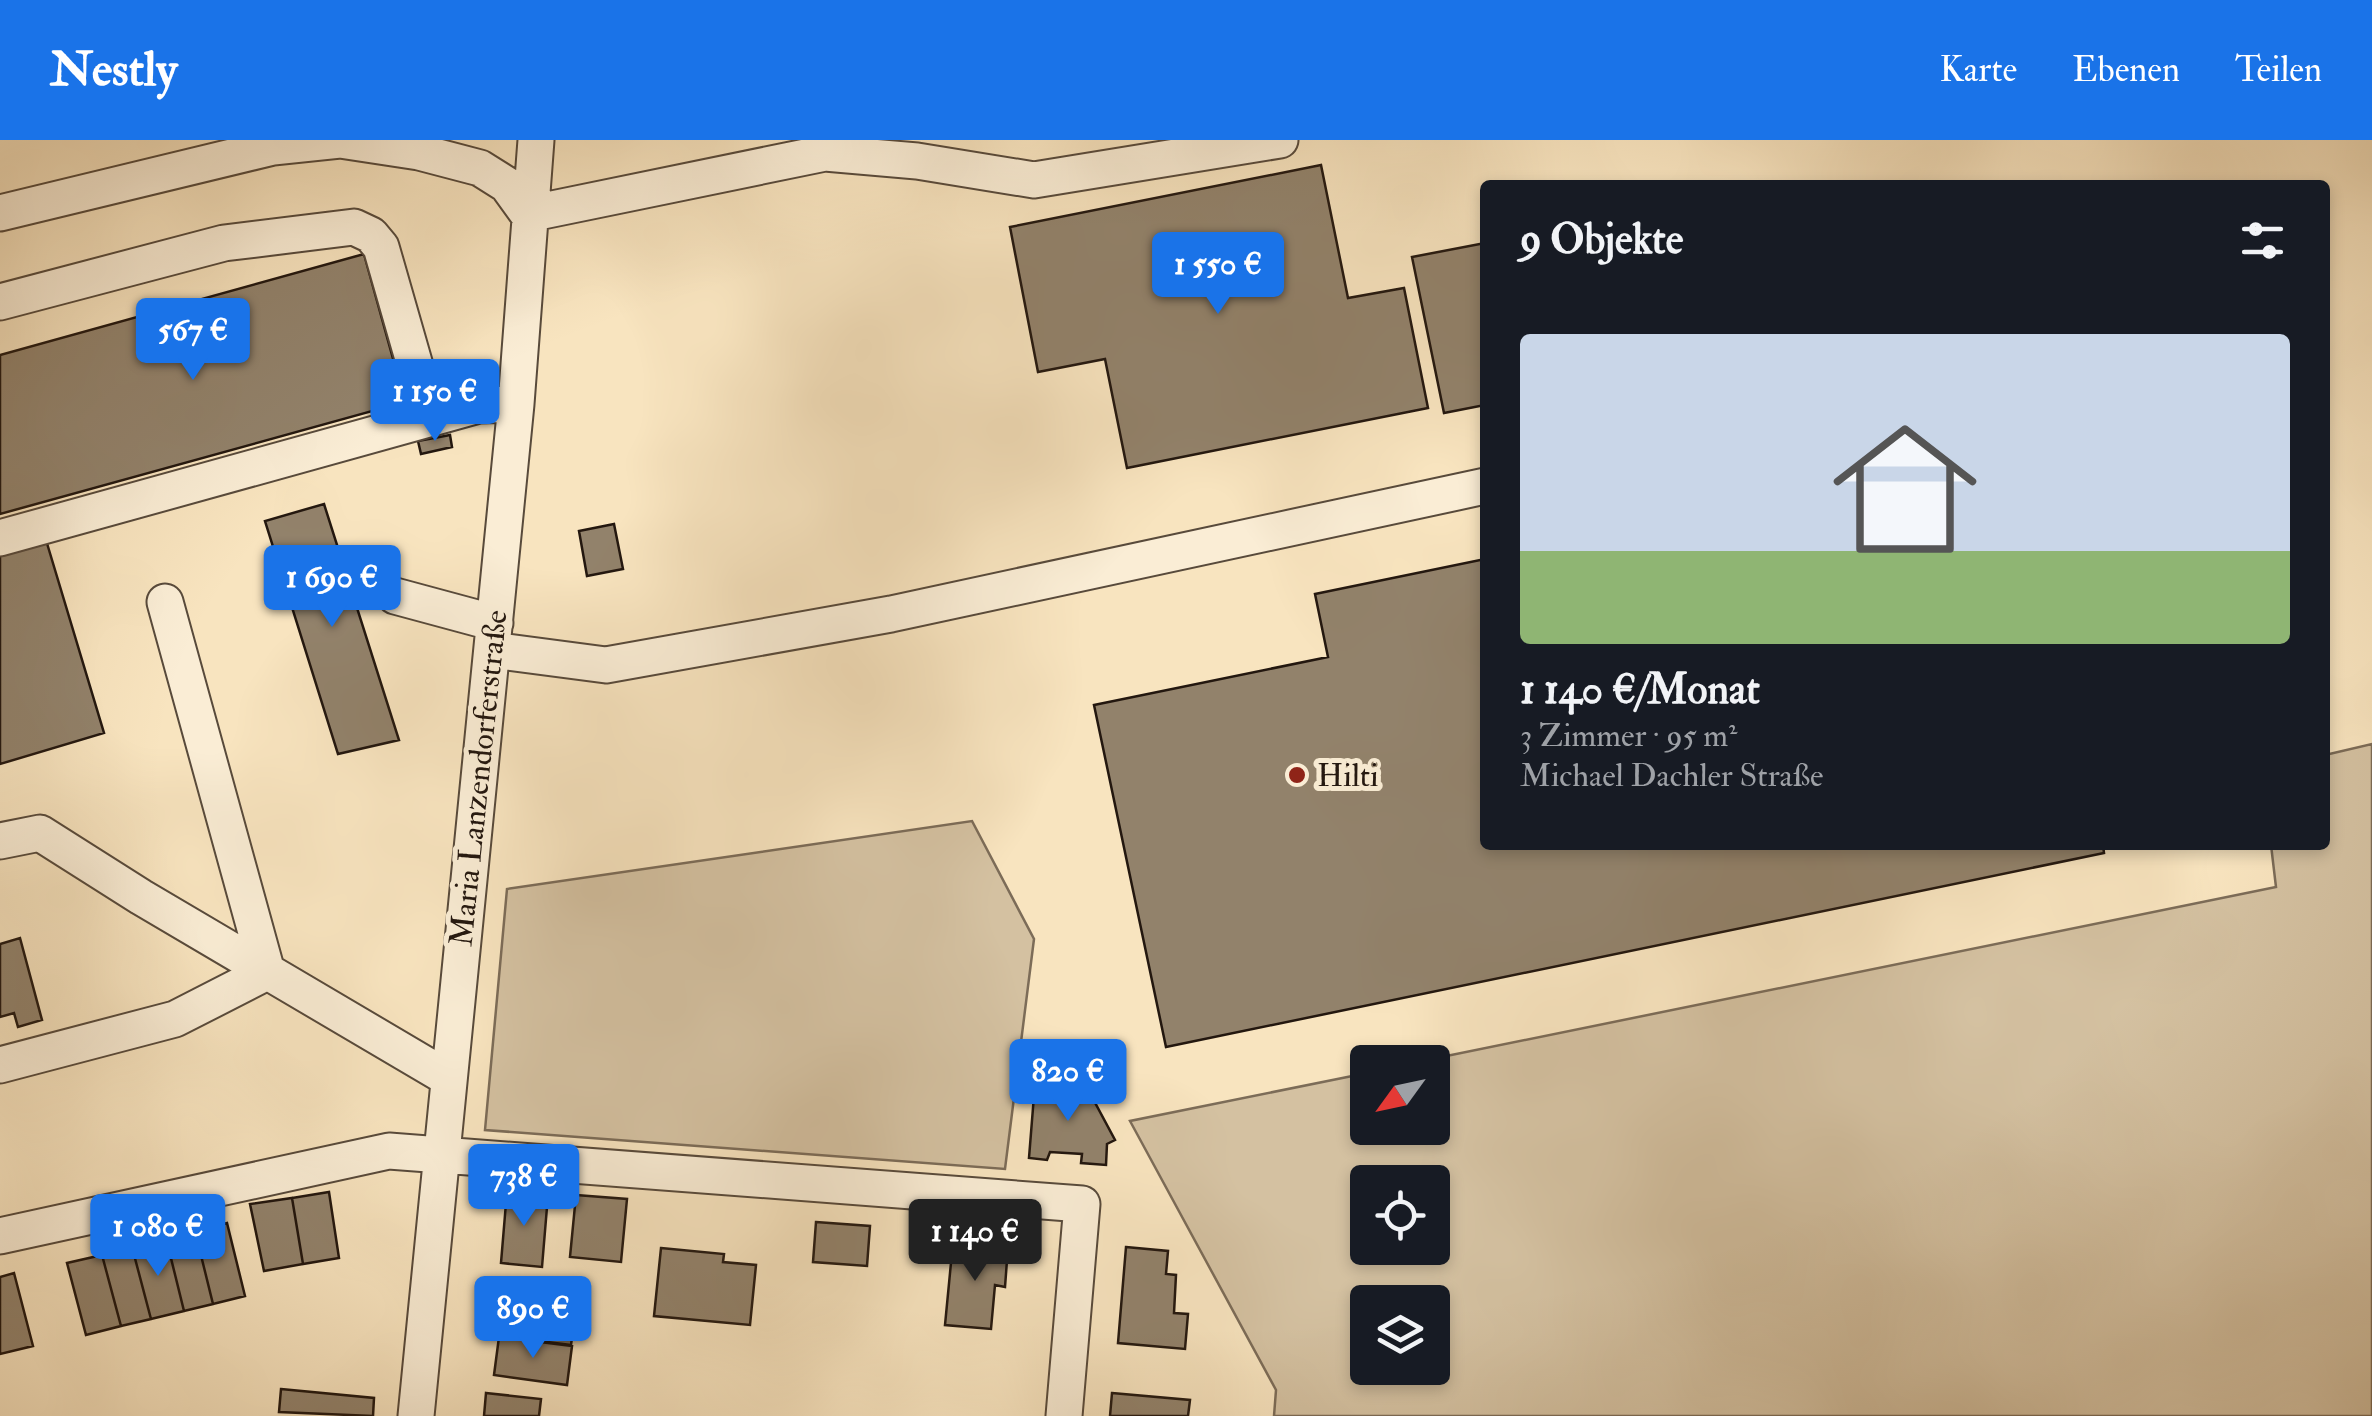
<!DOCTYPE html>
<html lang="de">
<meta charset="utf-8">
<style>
:root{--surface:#171b24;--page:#242831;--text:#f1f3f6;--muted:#9ea1a6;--accent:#1a73e8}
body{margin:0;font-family:"IM FELL Double Pica",serif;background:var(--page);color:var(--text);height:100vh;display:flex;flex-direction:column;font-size:38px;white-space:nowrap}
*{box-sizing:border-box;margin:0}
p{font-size:32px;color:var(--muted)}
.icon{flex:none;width:55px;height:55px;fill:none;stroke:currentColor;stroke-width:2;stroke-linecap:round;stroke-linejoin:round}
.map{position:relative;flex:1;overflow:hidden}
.side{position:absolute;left:1480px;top:40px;width:850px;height:670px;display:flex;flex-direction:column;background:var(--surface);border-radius:10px;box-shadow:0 5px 15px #0003}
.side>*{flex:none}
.needle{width:65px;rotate:237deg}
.buttons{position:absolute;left:1350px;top:905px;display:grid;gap:20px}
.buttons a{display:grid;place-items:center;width:100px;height:100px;border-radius:10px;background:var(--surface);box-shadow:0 5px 15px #0003;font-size:50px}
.price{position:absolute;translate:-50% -85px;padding:0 22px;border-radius:10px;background:var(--accent);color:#fff;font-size:32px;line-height:65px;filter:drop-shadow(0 2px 5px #0008)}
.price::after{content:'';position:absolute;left:50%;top:60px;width:30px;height:22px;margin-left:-15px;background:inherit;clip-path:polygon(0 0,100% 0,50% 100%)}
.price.on{background:#222;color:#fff}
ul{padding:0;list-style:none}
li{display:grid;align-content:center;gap:20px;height:530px;padding:0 40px}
li span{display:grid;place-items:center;height:310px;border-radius:10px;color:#555}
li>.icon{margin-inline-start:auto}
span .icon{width:180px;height:180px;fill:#fffc;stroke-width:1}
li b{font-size:42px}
h2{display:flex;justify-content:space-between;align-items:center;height:120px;padding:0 40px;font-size:42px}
header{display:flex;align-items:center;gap:60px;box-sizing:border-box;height:140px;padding:0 50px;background:var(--accent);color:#fff}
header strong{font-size:48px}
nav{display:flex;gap:55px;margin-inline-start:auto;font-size:35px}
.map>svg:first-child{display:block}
.green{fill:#d4c1a1;stroke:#7c6c58;stroke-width:2.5;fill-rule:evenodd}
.building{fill:#92826b;stroke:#23170f;stroke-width:2.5}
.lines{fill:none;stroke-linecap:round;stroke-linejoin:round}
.minor-casing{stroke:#584a3b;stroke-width:39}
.minor{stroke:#faedd5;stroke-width:35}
.poi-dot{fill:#8f2418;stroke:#faedd5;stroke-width:4}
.labels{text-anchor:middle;stroke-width:10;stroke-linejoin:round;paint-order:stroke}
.poi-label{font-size:32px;fill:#23170f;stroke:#faedd5;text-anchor:start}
.street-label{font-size:32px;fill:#23170f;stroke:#faedd5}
</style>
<header>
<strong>Nestly</strong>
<nav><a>Karte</a><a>Ebenen</a><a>Teilen</a></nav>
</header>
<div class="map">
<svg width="2372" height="1276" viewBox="0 0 2372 1276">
<rect width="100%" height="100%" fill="#f8e4bf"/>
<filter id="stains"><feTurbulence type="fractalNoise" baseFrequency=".002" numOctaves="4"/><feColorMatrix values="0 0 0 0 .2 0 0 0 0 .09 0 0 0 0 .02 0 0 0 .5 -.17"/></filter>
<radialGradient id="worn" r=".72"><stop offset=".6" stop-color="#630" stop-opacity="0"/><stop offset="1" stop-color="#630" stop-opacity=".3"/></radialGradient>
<path class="green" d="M2372 604V1276H1274L1276 1250 1130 981 1367 933 1368 988H1432V922H1417L2276 747 2271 705H2325V615ZM1368 1042H1432V1108H1368ZM1368 1162H1432V1228H1368Z
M972 681 1034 799 1005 1029 485 990 507 749Z"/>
<path class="building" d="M1321 25 1348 158 1404 148 1428 268 1127 328 1105 219 1038 232 1010 87Z
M1485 103V265L1444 273 1412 117Z
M364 114 405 262 0 374V215Z
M450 295 452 307 421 314 418 301Z
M324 364 399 600 338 614 265 381Z
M614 384 623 429 587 436 579 391Z
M46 400 104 593 0 624V413Z
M1485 419V705H2103L2104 713 1166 907 1094 565 1328 517 1315 454Z
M20 798 42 880 18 887 14 873 0 877V804Z
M1035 943 1085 944 1115 1000 1107 1004 1106 1025 1081 1023 1082 1014 1050 1012 1047 1020 1029 1018Z
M507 1051 548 1055 542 1127 501 1123Z
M329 1052 339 1118 303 1124 292 1058Z
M576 1055 627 1059 621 1122 570 1117Z
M292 1058 303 1124 264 1131 250 1064Z
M816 1082 870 1086 867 1126 813 1122Z
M227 1083 245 1156 213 1164 195 1091Z
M195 1091 213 1164 184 1171 166 1098Z
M166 1098 184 1171 151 1179 132 1107Z
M953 1102 1008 1107 1005 1147 995 1145 991 1189 945 1185Z
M132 1107 151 1179 121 1186 102 1115Z
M1126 1107 1168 1111 1166 1134 1176 1135 1174 1173 1188 1174 1185 1209 1118 1203Z
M661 1108 724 1114 723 1122 756 1125 750 1185 654 1176Z
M102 1115 121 1186 86 1195 67 1123Z
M14 1133 33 1206 0 1214V1137Z
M504 1157 576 1167 571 1205 499 1196Z
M499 1197 572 1206 567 1245 494 1235Z
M281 1249 374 1258 373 1276 279 1272Z
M486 1253 541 1259 539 1276H484Z
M1112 1253 1190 1260 1188 1276H1110Z"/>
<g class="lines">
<defs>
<path id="minor" d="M0 73 273 7 340 0 419 12 480 28 507 45 528 74
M528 74 825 13 917 21 1034 40 1280 0
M0 162 224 103 354 87 371 95 381 107 430 278
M0 398 479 265 516 264
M395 456 495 483
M492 510 606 525 891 474 1485 346
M0 701 40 693 141 757 448 938
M0 925 175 879 267 832 165 462
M0 1096 389 1011 1082 1064 1064 1276
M416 1276 516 264 536 0"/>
</defs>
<use href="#minor" class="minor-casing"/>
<use href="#minor" class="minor"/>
</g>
<circle class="poi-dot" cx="1297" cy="635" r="10"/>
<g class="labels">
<g class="poi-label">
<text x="1317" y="646">Hilti</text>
</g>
<g class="street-label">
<text transform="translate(478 638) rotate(-84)" y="11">Maria Lanzendorferstraße</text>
</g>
</g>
<rect width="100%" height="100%" filter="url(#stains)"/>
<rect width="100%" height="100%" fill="url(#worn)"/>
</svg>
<div class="buttons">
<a><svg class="needle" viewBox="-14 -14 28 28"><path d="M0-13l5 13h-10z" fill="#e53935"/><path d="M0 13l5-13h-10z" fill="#9ea1a6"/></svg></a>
<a><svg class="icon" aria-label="locate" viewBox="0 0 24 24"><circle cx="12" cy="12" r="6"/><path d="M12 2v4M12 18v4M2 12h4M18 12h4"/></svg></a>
<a><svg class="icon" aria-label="layers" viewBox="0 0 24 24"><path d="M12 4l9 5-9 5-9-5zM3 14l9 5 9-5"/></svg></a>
</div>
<b class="price" style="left:1218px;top:177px">1 550 €</b>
<b class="price" style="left:193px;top:243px">567 €</b>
<b class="price" style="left:435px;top:304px">1 150 €</b>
<b class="price" style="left:332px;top:490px">1 690 €</b>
<b class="price" style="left:1068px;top:984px">820 €</b>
<b class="price" style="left:524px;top:1089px">738 €</b>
<b class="price" style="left:158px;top:1139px">1 080 €</b>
<b class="price on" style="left:975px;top:1144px">1 140 €</b>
<b class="price" style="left:533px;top:1221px">890 €</b>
<section class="side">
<h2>9 Objekte<svg class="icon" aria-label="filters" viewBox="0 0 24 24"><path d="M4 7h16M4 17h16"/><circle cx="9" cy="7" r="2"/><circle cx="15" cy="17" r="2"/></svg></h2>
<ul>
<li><span style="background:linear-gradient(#c9d6e8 70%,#8fb573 0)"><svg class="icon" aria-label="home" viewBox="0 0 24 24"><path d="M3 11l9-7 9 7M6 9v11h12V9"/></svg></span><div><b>1 140 €/Monat</b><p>3 Zimmer · 95 m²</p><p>Michael Dachler Straße</p></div></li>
</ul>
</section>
</div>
